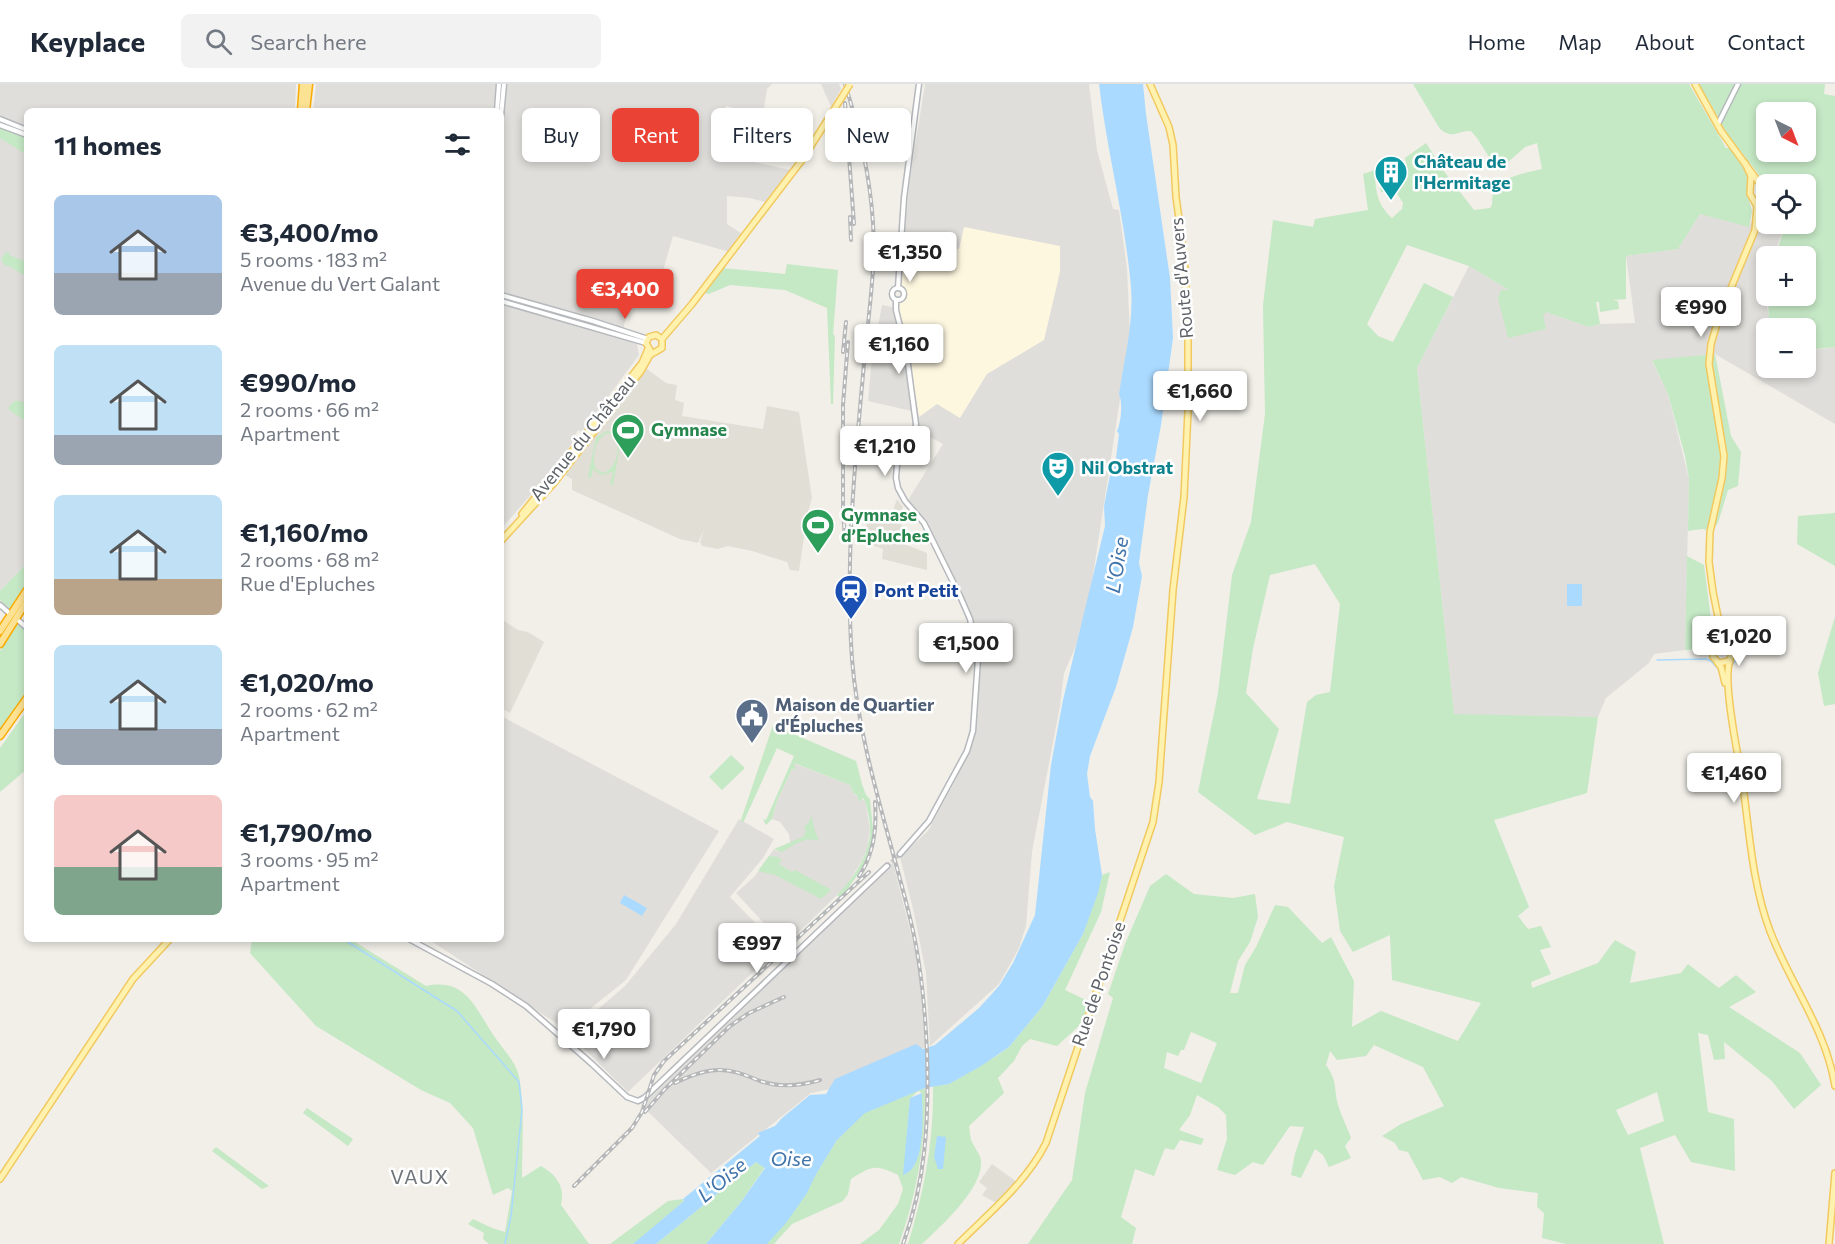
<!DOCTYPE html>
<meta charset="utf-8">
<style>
:root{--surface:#fff;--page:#f2f2f3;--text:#1f2937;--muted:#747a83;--line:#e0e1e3;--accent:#ea4335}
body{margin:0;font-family:Commissioner,sans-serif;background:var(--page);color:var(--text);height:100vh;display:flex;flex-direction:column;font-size:22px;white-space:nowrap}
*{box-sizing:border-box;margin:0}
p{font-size:20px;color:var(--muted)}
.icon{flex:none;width:33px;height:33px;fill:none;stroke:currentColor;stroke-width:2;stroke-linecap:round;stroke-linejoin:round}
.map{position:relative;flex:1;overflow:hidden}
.sheet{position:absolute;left:24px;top:24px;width:480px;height:834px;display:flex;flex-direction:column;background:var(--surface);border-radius:9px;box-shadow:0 3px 9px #0003}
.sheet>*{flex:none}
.top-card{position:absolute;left:522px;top:24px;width:570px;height:54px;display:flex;gap:12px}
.needle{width:39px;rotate:138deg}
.tools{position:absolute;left:1756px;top:18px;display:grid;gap:12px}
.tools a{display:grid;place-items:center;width:60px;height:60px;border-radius:9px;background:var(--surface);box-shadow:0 3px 9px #0003;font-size:30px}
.price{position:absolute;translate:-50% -51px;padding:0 14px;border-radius:6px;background:#fff;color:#222;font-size:20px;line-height:39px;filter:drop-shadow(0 2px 3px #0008)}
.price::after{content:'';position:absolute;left:50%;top:36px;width:18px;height:14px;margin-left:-9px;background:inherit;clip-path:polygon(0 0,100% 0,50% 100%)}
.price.active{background:var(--accent);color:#fff}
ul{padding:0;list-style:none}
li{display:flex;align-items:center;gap:18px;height:150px;padding:0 30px}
li span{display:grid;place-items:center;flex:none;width:168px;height:120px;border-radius:9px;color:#555}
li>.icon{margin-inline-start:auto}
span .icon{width:72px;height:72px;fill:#fffc;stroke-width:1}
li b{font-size:26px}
h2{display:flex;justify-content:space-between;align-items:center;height:72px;padding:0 30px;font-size:26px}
.pill{padding:0 21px;border-radius:9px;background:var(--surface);box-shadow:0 3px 9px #0003;font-size:21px;line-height:54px}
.pill.active{background:var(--accent);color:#fff}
header{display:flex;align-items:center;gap:36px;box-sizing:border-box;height:84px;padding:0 30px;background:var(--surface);border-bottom:2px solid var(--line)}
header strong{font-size:28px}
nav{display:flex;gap:33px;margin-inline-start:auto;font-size:21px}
.search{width:420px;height:54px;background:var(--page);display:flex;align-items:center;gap:15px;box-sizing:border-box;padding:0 21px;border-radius:9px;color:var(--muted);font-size:22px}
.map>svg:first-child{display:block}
.commercial{fill:#fef7e0}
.industrial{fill:#e0deda}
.education{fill:#e1ded6}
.green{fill:#c5e8c5;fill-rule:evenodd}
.water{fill:#aadaff}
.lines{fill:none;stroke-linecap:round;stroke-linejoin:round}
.stream{stroke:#aadaff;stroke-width:1.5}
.minor-tunnel{stroke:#ccccc8;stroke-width:4;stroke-dasharray:4 2;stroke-linecap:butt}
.minor-casing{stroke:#b5b8bc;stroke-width:7}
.major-casing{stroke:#f2c960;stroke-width:8}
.highway-casing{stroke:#f9ab00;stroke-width:9}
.minor{stroke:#fff;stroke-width:4}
.major{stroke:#fff2af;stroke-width:5}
.highway{stroke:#fde293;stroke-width:6}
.rail-casing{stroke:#b6b7b8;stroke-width:4}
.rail{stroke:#fff;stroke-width:1.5;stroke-dasharray:4.5;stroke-linecap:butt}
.major-bridge-casing{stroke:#f2c960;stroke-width:8;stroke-linecap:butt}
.major-bridge{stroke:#fff2af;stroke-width:5}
.labels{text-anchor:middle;stroke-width:5;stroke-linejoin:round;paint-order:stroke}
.culture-label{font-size:18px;font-weight:bold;fill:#0d838f;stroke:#fff;text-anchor:start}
.street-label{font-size:18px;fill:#5f6368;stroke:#fff}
.leisure-label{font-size:18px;font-weight:bold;fill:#27864d;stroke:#fff;text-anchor:start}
.transit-label{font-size:18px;font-weight:bold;fill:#164399;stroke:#fff;text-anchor:start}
.service-label{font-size:18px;font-weight:bold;fill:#4e5e75;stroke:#fff;text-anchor:start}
.water-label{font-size:20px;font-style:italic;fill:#4174aa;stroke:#fff}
.neighbourhood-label{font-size:20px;letter-spacing:1.5px;fill:#70757a;stroke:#fff}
</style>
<header>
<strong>Keyplace</strong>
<div class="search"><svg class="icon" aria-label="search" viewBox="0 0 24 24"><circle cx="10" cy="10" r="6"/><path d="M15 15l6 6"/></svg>Search here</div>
<nav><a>Home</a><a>Map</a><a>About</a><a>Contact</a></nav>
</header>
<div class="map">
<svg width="1835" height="1160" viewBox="0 0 1835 1160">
<rect width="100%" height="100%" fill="#f1efe8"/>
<path class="commercial" d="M964 142 1060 162V188L1051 232 1044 257 987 290 960 334H919L908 272 896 224 905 211 899 202 903 158 959 165Z"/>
<path class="industrial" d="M0 0H296L295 27H27V479L0 507Z
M316 0H772L767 5 763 32 726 22 714 69 790 86 765 118 750 114 727 112V140L744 151 730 168 673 152 661 194 640 188 624 241 623 255 637 260 639 271 582 348 578 346 574 353 576 355 548 391 501 445V27H313Z
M821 0H839L841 5 831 23Z
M925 0H1089L1097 66 1113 125 1119 126 1127 185 1130 250 1093 491 1082 548 1064 589 1060 622 1032 768 1026 842 1019 864 999 900 930 962 926 889 914 829 900 773 928 747 955 697 977 634 979 579 974 543 961 509 927 437 908 416 943 360 919 347 916 328 868 317 872 274 882 221 896 224 908 272 919 333 937 320 960 334 987 290 1044 256 1060 188V162L964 143 959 165 903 158 910 94Z
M1767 114V140H1786L1773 172H1767V190L1764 197 1766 219 1772 244H1767V284H1806V267L1835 263V340L1715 270 1652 277 1668 310 1689 395 1685 566 1654 570 1649 579 1606 614 1598 633 1454 631 1417 284 1469 182 1546 228 1589 243 1600 240 1635 239 1626 172 1678 165 1700 130 1749 142Z
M501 632 719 747 626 896 565 945 428 855H501Z
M793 679 850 701 853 709 865 717 870 745 867 765 862 776 847 801 785 862 736 809 755 792 774 765 776 767 790 759 789 750 780 738 772 735 777 717 792 685 795 686Z
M739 735 774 755 763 774 730 813 779 863 628 1008 569 950 625 902 676 840Z
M893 779 913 858 919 889 925 963 835 1004 811 1009 711 1089 641 1021 678 982Z"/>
<path class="education" d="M647 285 666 299 677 301 675 316 684 319 682 332 763 345 767 322 799 328 812 414 807 431 799 487 790 486 787 478 752 467 728 462 718 465 702 462 700 458 704 445 698 459 680 455 572 406V395L565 391Z
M897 415 903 423 897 439 902 441 896 457 927 469V486L882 475 883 465 863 458 869 429 890 436Z
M501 535 518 546 528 548 544 558 510 629 501 624Z
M992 1080 1017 1098 996 1119 982 1111 987 1104 979 1098Z"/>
<path class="green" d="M1413 0H1689L1726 64H1731L1749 94 1748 113 1752 127 1749 143 1700 130 1678 165 1626 172V215L1612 216 1618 217 1619 225 1600 228 1599 218H1596L1600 240 1589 243 1546 228 1543 232 1546 245 1508 254 1498 214 1501 206H1509L1469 182 1407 161 1367 240 1378 252 1393 258 1424 199 1453 213 1417 284 1454 630 1598 633 1587 709 1494 736 1529 823 1518 832 1528 845 1541 842 1551 863 1540 866 1551 890 1531 898 1532 904 1598 879 1615 856 1636 868 1630 899 1681 889 1688 880 1719 904 1736 891 1756 908 1729 923 1800 969 1821 1001 1794 1025 1772 997 1724 958 1725 975 1714 976 1708 951 1698 949 1708 1028 1734 1035 1735 1087 1691 1078 1675 1051 1640 1064 1664 1160H1566L1542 1154 1544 1129 1537 1123 1538 1109 1499 1104 1461 1093 1452 1099 1440 1093 1423 1096 1408 1068 1399 1066 1395 1059 1382 1052 1401 1040 1444 1022 1423 983 1374 961 1366 972 1337 976 1330 967 1326 981C1337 997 1334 1001 1337 1017 1340 1030 1347 1042 1351 1054L1345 1062 1351 1074 1329 1083 1323 1071 1315 1065 1301 1094 1291 1091 1295 1070 1304 1043 1290 1042 1263 1081 1253 1078 1235 1091 1217 1086 1227 1055 1226 1031 1218 1023 1197 1011 1190 1031 1179 1046 1204 1055 1201 1061 1180 1056 1174 1066 1165 1064 1154 1092 1135 1085 1121 1133 1136 1144 1132 1160H1028L1072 1096 1085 1009 1113 914 1108 910 1125 860 1150 802 1166 790 1194 810 1233 814 1255 810 1258 833 1250 858 1238 877 1230 909H1238L1245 881 1256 863 1275 821 1288 823 1322 859 1331 853 1354 897 1352 943 1381 927 1458 957 1481 919 1392 896 1390 851 1353 868 1340 847 1334 802 1344 753 1287 738 1255 751 1198 708 1218 609 1232 491 1251 438 1265 330 1263 221 1273 136 1313 143 1315 135 1368 126 1363 90 1375 86C1375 105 1377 121 1392 134L1402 125 1403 119 1396 108H1381L1379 97 1382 93C1393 97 1400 93 1407 83L1405 74 1426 59 1446 90 1474 126 1490 124C1494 119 1491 116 1493 110 1499 92 1526 89 1542 85L1537 59 1525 63 1498 87 1477 54 1471 47C1457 46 1454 56 1440 45ZM1315 480 1340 520 1330 608 1316 611 1307 618 1290 720 1257 715 1279 645 1246 609 1253 564 1270 491ZM1191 948 1217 959 1201 999 1164 984 1167 968 1178 972 1181 966H1184ZM1657 1008 1664 1037 1628 1051 1616 1026Z
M1699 0H1825L1824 10 1835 12V263L1806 266V244H1772L1769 239 1768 212H1806V172H1775L1786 140H1806V100L1767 101 1725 47 1720 39 1722 26 1718 33ZM1767 28H1806V68H1767Z
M0 43 27 54V71L0 54Z
M6 168 10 169 9 171 27 178V193L7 181 6 183 1 175Z
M787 180 838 186 833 250 835 252 833 320H831L827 224 785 206 730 201 709 210 705 209 722 184 785 190Z
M1715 270 1731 352 1741 368 1738 402 1728 406 1718 439 1712 447 1702 445 1688 447 1689 395 1685 372 1668 310 1652 276Z
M15 317H21L27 321V338L9 326V322Z
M607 347 612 348 618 354 620 350H622L613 401H610L613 388 601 391 593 385 591 394 588 393 596 353ZM608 349 614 352C622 363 616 386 603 389L596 385C591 374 595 353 608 349Z
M1835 429V482L1797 460 1798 432Z
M1687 472 1704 481 1714 559 1706 565 1685 566Z
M27 479V498L10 525 0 516V507Z
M1835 533V620L1824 622 1818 589Z
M18 539 27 546V610L0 648V567Z
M27 626V685L0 708V664Z
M773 641 856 677 862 700 866 711 870 715 873 746 871 763 866 778 841 815 837 811C854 794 871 769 870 744 870 735 867 725 865 717L863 714 859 718 857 711 853 709 850 701 794 679 796 686 792 685 777 717 772 735 766 741 763 735 766 736 794 672 777 664 743 739 741 736Z
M731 671 745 684 722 706 709 693Z
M812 732 814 744 819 757C803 752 795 761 782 768L774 765 803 753 806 746 804 745 805 741H807Z
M769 772 778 773 784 777 781 776 779 780 792 788 795 786 828 804 831 806 821 815 775 791 758 787Z
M1110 788 1101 828 1065 906 1090 918 1080 941 1057 962 1030 955 1022 962 1014 977 998 994 1004 1009 969 1042C970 1048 970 1055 973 1060 977 1068 982 1072 981 1081 979 1108 941 1142 922 1160H908C924 1108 934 1057 933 1002L949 1000 998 971 1009 963 1042 923 1083 850 1102 791Z
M252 855H350L426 902C467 893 476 926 494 952 502 964 516 978 519 992 525 1025 522 1060 522 1094L541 1082C557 1091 565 1103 561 1121L589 1160H489L483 1155 484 1149 468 1140 473 1135 492 1144 505 1148 512 1107 508 1104 493 1111 473 1044 450 1019 421 1006 316 942 250 869Z
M925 1004C926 1057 917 1110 899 1160H860L879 1146 898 1120 903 1105 898 1091C875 1080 872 1082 851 1095L848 1110 843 1117 792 1140 774 1160H766L815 1091 837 1056 851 1041 865 1028ZM918 1007 922 1009 904 1091 910 1015Z
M307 1024 353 1055 348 1062 303 1029Z
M216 1063 269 1102 262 1105 212 1067Z
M756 1078 765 1083 741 1118 706 1160H656Z
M683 1115 684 1117 634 1160H610L668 1117Z"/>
<path class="water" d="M1099 0H1143L1146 30 1170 194 1173 254 1161 341 1148 411 1139 479 1142 492 1133 543 1116 603 1090 672 1087 690 1090 713 1093 717 1095 745 1102 791 1098 809 1083 850 1042 923 1009 963 981 982 949 1000 925 1004 865 1029 837 1056 815 1092 807 1109 786 1139 767 1160H706L741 1118 765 1084 756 1078 656 1160H633L684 1117 683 1115 760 1052 758 1049 775 1042 782 1034 810 1011 826 1010 835 995 916 960 923 965 935 961 979 924 999 902 1013 879 1035 831 1051 681 1063 616 1105 442 1104 422 1111 386 1116 374 1119 350 1117 347C1121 339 1123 318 1119 311 1124 275 1134 239 1131 203 1125 134 1107 68 1099 0Z
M1567 500H1582V522H1567Z
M624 811 647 824 642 832 620 819Z
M922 1009C922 1029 927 1083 903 1091L910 1014Z
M937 1052 946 1053 943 1085H938L934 1073Z"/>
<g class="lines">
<path class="stream" d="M1657 576 1706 575 1711 577 1720 587
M1732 581 1741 570 1776 563
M1731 585V595
M343 855 457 927 519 998 522 1026 511 1132 505 1160"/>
<path class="minor-tunnel" d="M887 782 900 770"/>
<defs>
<path id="minor" d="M497 27 499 0
M501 32 504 0
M0 35 27 46
M1718 40 1738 0
M0 41 27 51
M898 204 904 114 919 0
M892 210a6 6 0 1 1 12 0a6 6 0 1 1-12 0Z
M501 211 593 237 648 255
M896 216V226L906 266 916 340 914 353 897 381 896 394 898 404 905 417 924 439 960 512 970 535 978 575 973 647 967 667 929 737 900 770
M501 217 646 259
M0 521 8 528
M19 537 27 544
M409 855 492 900 526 922 592 980 627 1013 638 1017 644 1014 887 782"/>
<path id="major" d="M1695 0 1721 47 1763 104V110L1759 114
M1760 124 1761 113
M662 255 692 220 802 76 842 13
M650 266 646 259 649 253 656 251 662 255
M522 430 642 279 648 265
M501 457 554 399 641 287 650 271 662 264V255
M1717 543 1718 561
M1725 560 1718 561 1713 568V573L1719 579 1729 577 1733 568 1722 553 1713 508 1709 478 1710 448 1722 394 1724 372 1709 280 1711 260 1719 233 1755 146 1757 122 1750 110 1751 92 1745 79
M1730 577C1722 595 1738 672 1742 694 1749 744 1752 800 1770 847 1790 900 1826 945 1835 1002
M1717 578 1721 583 1725 599
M0 1095 133 895 170 855
M958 1160C989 1129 1026 1099 1046 1059L1153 738 1159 698 1173 506 1184 413 1188 327V240L1184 171 1176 113 1173 61 1169 43 1150 0
M1829 1160 1835 1089"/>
<path id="highway" d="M301 27 303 0
M306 27 309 0
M0 547 27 506
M0 560 27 517
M0 652 27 614"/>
</defs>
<use href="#minor" class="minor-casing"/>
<use href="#major" class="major-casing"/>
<use href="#highway" class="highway-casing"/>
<use href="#minor" class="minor"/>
<use href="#major" class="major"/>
<use href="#highway" class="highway"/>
<defs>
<path id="rail" d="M845 0C859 44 870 92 873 139 876 185 868 233 864 280 855 378 845 477 852 575 859 663 889 748 910 834 921 878 925 923 927 968 929 1035 926 1097 903 1160
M845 19 854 140
M850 133 851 156
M843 268 846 238
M845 453 843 429V321L848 258
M859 792C874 770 877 744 875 718
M675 999C689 992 705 986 720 986 735 986 747 992 760 997 781 1004 800 1002 820 996
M645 1028 664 1006 730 942 749 929 784 913
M574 1102 632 1044 642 1028 654 991 664 977 869 788"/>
</defs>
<use href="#rail" class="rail-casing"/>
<use href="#rail" class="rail"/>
<defs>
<path id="major-bridge" d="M842 13 850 0"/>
</defs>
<use href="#major-bridge" class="major-bridge-casing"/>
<use href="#major-bridge" class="major-bridge"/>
</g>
<defs>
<symbol id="building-pin" viewBox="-11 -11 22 30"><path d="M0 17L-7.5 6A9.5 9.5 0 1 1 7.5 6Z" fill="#0f9aa8" stroke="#fff"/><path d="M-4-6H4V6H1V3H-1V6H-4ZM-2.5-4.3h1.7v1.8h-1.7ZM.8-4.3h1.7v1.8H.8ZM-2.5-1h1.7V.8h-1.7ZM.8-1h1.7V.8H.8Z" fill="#fff"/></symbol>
<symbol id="stadium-pin" viewBox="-11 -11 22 30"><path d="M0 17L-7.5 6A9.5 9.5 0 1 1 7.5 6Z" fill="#2e9e5b" stroke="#fff"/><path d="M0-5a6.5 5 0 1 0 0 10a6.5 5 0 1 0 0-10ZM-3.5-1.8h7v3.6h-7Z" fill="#fff"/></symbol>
<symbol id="theatre-pin" viewBox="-11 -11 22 30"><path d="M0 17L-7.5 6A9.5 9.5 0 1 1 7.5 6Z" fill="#0f9aa8" stroke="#fff"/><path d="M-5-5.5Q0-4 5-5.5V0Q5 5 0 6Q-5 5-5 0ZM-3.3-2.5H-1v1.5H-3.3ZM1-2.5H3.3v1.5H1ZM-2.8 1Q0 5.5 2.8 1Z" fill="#fff"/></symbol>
<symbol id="station-pin" viewBox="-11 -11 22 30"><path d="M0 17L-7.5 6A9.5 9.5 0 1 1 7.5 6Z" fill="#1a4fb4" stroke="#fff"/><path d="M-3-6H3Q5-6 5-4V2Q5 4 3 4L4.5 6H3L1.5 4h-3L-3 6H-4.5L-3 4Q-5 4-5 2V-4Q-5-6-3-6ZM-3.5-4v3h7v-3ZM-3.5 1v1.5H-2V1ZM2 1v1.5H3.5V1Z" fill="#fff"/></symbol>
<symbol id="civic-pin" viewBox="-11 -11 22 30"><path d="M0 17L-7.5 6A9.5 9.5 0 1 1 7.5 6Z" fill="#5c6f8a" stroke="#fff"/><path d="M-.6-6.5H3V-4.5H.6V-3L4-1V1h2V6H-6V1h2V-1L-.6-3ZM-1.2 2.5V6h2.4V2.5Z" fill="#fff"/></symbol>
</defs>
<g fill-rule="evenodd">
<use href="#building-pin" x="1372" y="69" width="38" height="52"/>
<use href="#stadium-pin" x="609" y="327" width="38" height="52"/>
<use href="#theatre-pin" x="1039" y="365" width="38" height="52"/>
<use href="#stadium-pin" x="799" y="422" width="38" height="52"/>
<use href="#station-pin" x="832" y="488" width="38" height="52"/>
<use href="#civic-pin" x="733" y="612" width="38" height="52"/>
</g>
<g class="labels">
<g class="culture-label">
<text x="1414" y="84">Château de<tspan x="1414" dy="21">l'Hermitage</tspan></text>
<text x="1081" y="390">Nil Obstrat</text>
</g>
<g class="street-label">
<text transform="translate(1182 194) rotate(-95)" y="6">Route d'Auvers</text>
<text transform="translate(583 354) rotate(-51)" y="6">Avenue du Château</text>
<text transform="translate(1099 900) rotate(-71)" y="6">Rue de Pontoise</text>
</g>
<g class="leisure-label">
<text x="651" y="352">Gymnase</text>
<text x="841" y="437">Gymnase<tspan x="841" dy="21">d’Epluches</tspan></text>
</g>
<g class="transit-label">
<text x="874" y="513">Pont Petit</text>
</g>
<g class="service-label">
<text x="775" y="627">Maison de Quartier<tspan x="775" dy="21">d'Épluches</tspan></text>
</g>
<g class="water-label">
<text transform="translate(1117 481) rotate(-81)" y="7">L'Oise</text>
<text x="791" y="1082">Oise</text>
<text transform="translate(722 1096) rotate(-40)" y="7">L'Oise</text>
</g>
<g class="neighbourhood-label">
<text x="420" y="1100">VAUX</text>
</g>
</g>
</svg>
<div class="tools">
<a><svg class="needle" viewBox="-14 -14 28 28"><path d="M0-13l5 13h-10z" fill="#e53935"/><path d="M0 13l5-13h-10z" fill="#747a83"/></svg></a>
<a><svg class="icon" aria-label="locate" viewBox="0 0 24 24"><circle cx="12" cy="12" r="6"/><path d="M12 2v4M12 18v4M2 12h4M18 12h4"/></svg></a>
<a>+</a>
<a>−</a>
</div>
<b class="price" style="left:910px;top:199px">€1,350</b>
<b class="price active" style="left:625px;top:236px">€3,400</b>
<b class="price" style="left:1701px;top:254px">€990</b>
<b class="price" style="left:899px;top:291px">€1,160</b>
<b class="price" style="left:1200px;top:338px">€1,660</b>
<b class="price" style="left:885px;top:393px">€1,210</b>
<b class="price" style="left:1739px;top:583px">€1,020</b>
<b class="price" style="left:966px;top:590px">€1,500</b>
<b class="price" style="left:1734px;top:720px">€1,460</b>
<b class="price" style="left:757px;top:890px">€997</b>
<b class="price" style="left:604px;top:976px">€1,790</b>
<div class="top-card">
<a class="pill">Buy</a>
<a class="pill active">Rent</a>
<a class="pill">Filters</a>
<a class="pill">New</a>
</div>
<section class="sheet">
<h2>11 homes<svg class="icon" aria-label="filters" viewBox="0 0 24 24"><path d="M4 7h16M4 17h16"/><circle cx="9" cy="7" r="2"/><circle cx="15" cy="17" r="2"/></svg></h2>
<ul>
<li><span style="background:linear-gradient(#a9c7e8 65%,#9aa5b1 0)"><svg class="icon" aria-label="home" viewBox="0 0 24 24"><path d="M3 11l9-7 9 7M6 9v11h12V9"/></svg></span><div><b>€3,400/mo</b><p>5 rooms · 183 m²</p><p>Avenue du Vert Galant</p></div></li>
<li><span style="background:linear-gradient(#bfe0f5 75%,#9aa5b1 0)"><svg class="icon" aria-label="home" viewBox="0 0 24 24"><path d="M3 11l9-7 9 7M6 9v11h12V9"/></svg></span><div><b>€990/mo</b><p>2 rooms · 66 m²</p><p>Apartment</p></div></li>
<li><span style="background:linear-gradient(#bfe0f5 70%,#b9a48a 0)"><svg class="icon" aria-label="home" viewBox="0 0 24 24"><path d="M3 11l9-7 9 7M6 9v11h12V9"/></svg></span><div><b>€1,160/mo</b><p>2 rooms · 68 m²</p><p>Rue d'Epluches</p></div></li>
<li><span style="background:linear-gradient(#bfe0f5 70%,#9aa5b1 0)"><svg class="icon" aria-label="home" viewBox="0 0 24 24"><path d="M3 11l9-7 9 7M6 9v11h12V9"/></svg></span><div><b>€1,020/mo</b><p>2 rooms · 62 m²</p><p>Apartment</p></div></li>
<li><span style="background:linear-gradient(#f6c9c9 60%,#7fa58c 0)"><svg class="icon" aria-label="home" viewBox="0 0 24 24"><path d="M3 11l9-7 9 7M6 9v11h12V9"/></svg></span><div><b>€1,790/mo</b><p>3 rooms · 95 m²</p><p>Apartment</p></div></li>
</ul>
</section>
</div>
